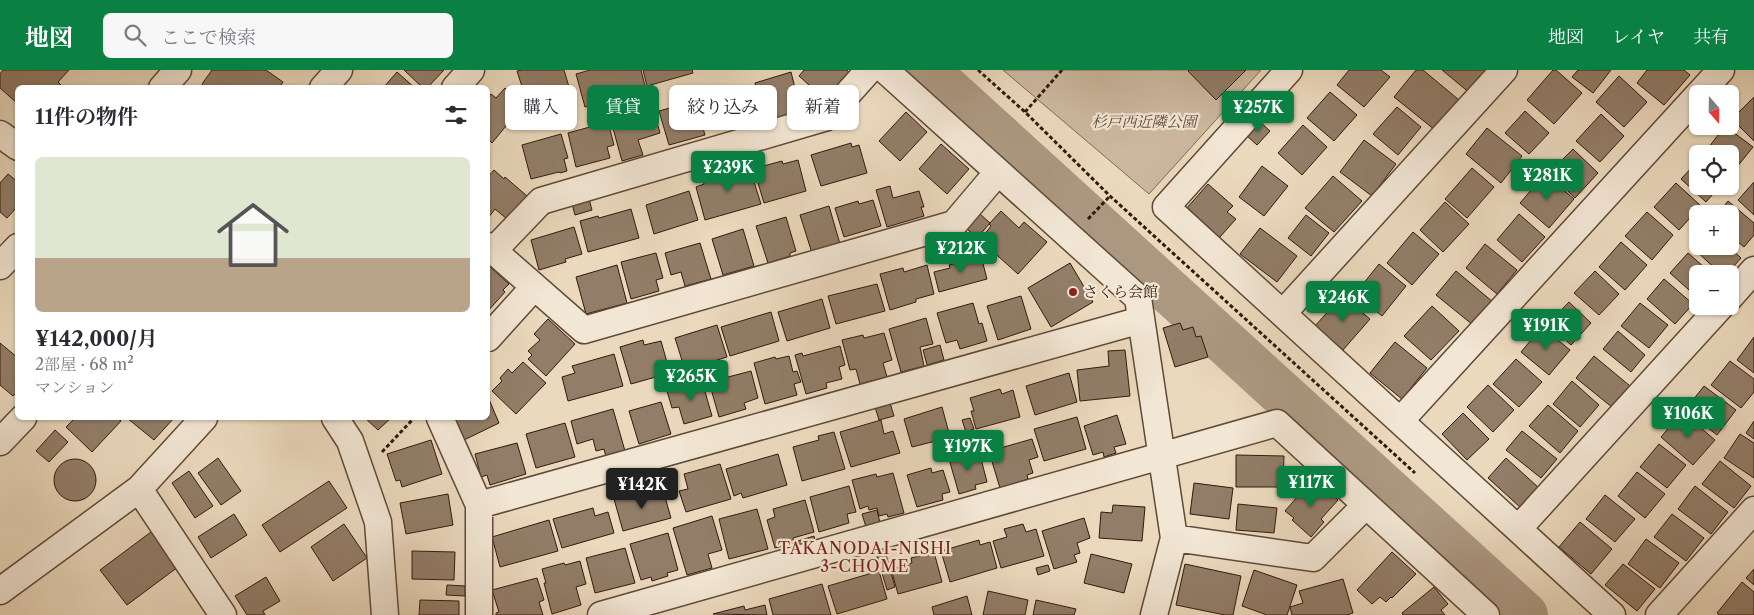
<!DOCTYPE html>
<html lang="ja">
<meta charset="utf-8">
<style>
:root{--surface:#fff;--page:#f7f7f7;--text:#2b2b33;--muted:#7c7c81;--accent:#0b8043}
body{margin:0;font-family:"Libre Caslon Text","Noto Serif JP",serif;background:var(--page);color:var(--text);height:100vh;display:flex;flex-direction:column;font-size:19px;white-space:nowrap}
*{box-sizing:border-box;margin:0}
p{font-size:16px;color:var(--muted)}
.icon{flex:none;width:28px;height:28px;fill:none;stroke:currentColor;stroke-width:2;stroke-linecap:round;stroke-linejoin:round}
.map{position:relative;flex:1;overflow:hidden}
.details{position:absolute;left:15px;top:15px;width:475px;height:335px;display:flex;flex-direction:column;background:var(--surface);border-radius:8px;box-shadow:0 1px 4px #0004}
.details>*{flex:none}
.hud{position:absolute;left:505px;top:15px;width:475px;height:45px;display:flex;gap:10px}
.needle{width:32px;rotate:160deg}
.buttons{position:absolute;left:1689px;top:15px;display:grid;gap:10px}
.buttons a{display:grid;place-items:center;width:50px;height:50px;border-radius:8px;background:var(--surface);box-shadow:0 1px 4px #0004;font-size:25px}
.price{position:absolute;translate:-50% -42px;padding:0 11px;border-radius:5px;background:var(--accent);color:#fff;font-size:16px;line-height:32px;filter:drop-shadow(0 1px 2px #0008)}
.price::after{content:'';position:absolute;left:50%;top:30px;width:15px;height:11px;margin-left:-8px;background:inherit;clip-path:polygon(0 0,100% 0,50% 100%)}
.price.active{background:#222;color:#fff}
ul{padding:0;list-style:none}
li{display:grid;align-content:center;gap:10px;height:265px;padding:0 20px}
li span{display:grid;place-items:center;height:155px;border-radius:8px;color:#555}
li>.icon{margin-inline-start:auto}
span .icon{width:90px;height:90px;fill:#fffc;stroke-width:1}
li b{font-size:21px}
h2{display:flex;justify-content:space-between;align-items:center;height:60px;padding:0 20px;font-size:21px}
.tag{padding:0 18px;border-radius:8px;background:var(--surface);box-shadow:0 1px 4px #0004;font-size:18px;line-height:45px}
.tag.active{background:var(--accent);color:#fff}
header{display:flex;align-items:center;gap:30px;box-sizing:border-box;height:70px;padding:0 25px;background:var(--accent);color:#fff}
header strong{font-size:24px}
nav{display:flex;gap:28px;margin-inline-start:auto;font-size:18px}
.search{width:350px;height:45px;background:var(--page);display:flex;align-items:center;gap:12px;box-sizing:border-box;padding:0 18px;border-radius:8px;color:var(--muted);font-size:19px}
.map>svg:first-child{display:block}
.green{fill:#ccb89f;stroke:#7f6856}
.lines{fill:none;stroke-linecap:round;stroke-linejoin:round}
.river{stroke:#ac9881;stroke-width:46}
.building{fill:#927d68;stroke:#32190c}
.minor-casing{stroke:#604938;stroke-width:29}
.path{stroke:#32190c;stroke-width:3;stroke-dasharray:4 2.5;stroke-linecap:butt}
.minor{stroke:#f2e6d4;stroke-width:26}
.poi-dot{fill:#8f2418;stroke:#f2e6d4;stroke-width:2}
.labels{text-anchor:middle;stroke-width:4.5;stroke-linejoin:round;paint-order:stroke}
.park-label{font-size:15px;font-style:italic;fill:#604938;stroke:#f2e6d4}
.poi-label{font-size:15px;fill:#32190c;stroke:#f2e6d4;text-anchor:start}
.neighbourhood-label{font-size:16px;letter-spacing:1px;fill:#7a1f14;stroke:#f2e6d4}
</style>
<header>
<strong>地図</strong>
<div class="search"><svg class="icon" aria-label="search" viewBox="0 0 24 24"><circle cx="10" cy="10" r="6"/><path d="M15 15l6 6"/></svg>ここで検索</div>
<nav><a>地図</a><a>レイヤ</a><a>共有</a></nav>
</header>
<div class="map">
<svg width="1754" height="545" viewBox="0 0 1754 545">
<rect width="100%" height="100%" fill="#ebd9bd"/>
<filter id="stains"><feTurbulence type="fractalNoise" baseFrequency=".004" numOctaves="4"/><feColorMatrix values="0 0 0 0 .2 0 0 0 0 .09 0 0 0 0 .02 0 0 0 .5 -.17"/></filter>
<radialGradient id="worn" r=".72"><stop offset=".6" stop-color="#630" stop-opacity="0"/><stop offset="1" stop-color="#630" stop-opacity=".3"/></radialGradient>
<path class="green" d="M1003 0H1261L1149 124Z"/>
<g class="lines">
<path class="river" d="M926 0 1525 545"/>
</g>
<path class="building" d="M3 0H69L58 12 64 18H18V34L0 18V4Z
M212 0H266L283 12 279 18H206L202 14Z
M404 0H444L427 18H423Z
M522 0H564L572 27 562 30 564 39 543 45 540 32 534 34 532 28 526 29 517 1Z
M590 0H641L646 20 585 37 576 4Z
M643 0H692L693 3 647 16Z
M804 0H847L849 2 822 32 806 19 809 15 799 6Z
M1189 0H1246L1216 30 1188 1Z
M1349 0H1381L1390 7 1364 37 1337 15Z
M1416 0H1423L1459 30 1435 60 1394 27Z
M1442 0H1491L1471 24Z
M1553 0H1556L1582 23 1554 54 1527 30Z
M1578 0H1611L1593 23 1572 7Z
M1647 0H1684L1690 5 1664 35 1637 13Z
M397 2 415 18H383Z
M791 2 796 22 794 23 797 35 789 37 791 45 767 52 755 13Z
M1619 6 1647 32 1624 57 1596 32Z
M745 16 754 46 714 58 705 28Z
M505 18 524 34 492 73 488 69V28L491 24 496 28Z
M1330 22 1357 45 1334 71 1307 48Z
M1754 27V71L1732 49Z
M695 31 705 65 669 75 659 41Z
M1397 37 1421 57 1398 85 1373 64Z
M529 38 542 50 524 58 517 52Z
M654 41 660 63 638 70 643 85 622 91 611 51 638 43 639 46Z
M1525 41 1549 63 1529 84 1505 63Z
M906 42 927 62 900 91 879 71Z
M1601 44 1624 66 1600 92 1576 71Z
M1259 51 1270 61 1257 75 1246 65Z
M608 52 614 75 607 77 610 88 576 97 568 63Z
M1303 55 1327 77 1302 105 1278 83Z
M1725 56 1753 77 1732 103 1730 101V84H1707L1705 82Z
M1487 58 1522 86 1501 113 1466 84Z
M561 64 568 88 564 89 567 101 560 103 559 102 531 109 522 75Z
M1364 70 1396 94 1372 126 1340 102Z
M851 73 852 77 859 75 867 103 821 116 811 85Z
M941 74 969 99 947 124 919 99Z
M1573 79 1598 103 1575 128 1549 103Z
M798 90 806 121 764 133 755 103 761 101 760 97 782 91 783 94Z
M1698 91V116H1720L1706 132 1681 109Z
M749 96 761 134 705 150 696 117 704 114 703 109Z
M1262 96 1288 116 1264 146 1239 127Z
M1472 98 1494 117 1467 148 1445 129Z
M494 100 504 109 505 107 527 126 507 149 495 139 488 148V107Z
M8 104 18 112V136L7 148 0 142V113Z
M1545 104 1574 129 1549 158 1520 133Z
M1333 106 1362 131 1334 162 1305 138Z
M1754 112V145L1738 130Z
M1676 113 1701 136 1679 160 1654 137Z
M1208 114 1233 136 1227 142 1236 149 1219 168 1186 139Z
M890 116 893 128 919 121 924 137H921L924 146 887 157 876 120Z
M689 121 698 150 654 164 646 135Z
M589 129 592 140 575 145 572 134Z
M873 130 881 156 844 167 835 138 858 131 859 134Z
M1728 131 1754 153V165L1744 177 1730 165V144H1718Z
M1445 132 1469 154 1443 182 1420 160Z
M829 136 840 174 812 183 800 145Z
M631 139 639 168 588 182 580 151 598 146 599 148Z
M1001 141 1019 158 1024 152 1047 172 1018 204 980 170 991 156 989 154Z
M1647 142 1673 165 1652 190 1625 166Z
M980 144 990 153 977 168 967 159Z
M1519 144 1545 167 1522 192 1497 170Z
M1306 145 1329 163 1311 186 1288 168Z
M786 147 796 181 790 183V186L768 193 756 156Z
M574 157 582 184 565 189 566 192 539 200 531 170Z
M1260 158 1297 186 1277 212 1240 184Z
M743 159 754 196 723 205 712 169Z
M1413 162 1439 184 1412 215 1387 193Z
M1621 172 1647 195 1625 220 1599 197Z
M700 173 711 209 685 216 681 202 671 205 665 183Z
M1485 174 1517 200 1497 224 1466 198Z
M1698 175 1728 176 1741 188 1727 204H1721L1694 179Z
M656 183 663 208 656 210 659 221 631 229 621 192Z
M1688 183 1712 204H1698V228L1670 203Z
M981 186 987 209 939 222 934 202 950 198 949 195Z
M1070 193 1093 232 1051 257 1028 218Z
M1379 194 1406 216 1382 246 1355 224Z
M488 195 509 214 503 220 505 222 488 241Z
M617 195 627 233 586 244 576 207Z
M927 195 934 224 916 229V232L890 240 880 204 903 198 904 202Z
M1456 201 1493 232 1473 255 1436 225Z
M1595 201 1619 224 1599 245 1574 223Z
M1664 209 1693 234 1675 254 1647 229Z
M877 214 885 241 836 254 828 226Z
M1021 226 1031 259 998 270 987 236Z
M1342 226 1370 249 1343 280 1315 256Z
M822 229 830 258 787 271 778 242Z
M1569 232 1591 253 1571 275 1548 254Z
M973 233 979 254 982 253 987 271 960 279 957 270 946 273 937 243Z
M1640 233 1668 255 1649 278 1621 256Z
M1432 236 1459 261 1431 290 1404 266Z
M771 242 779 271 730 286 721 257Z
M926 248 933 274 920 277 924 296 901 302 889 259Z
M548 249 575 274 546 306 528 289 532 285 528 281 540 270 534 264Z
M1180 253 1183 260 1193 257 1196 267 1201 266 1208 287 1175 297 1163 258Z
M717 255 727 287 685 300 675 268Z
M1542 257 1570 280 1549 305 1521 282Z
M1618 261 1645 285 1631 302 1603 279Z
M884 263 892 290 883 293 887 307 860 314 856 299 850 300 842 270 863 265 864 268Z
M1754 267V303L1737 290Z
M643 270 644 275 661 271 670 303 631 314 620 277Z
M1395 272 1427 298 1402 329 1370 303Z
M0 273 18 288V321L13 326 0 315Z
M940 275 944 290 927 295 923 280Z
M840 276 845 295 839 297 842 309 826 313 827 318 806 324 795 285 802 283 803 286Z
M1125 280 1130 326 1080 331 1077 300 1109 296 1108 281Z
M614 284 623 316 568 331 562 307 575 303 572 296Z
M789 286 793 302 797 301 801 312 794 314 797 325 765 334 754 293 775 287 776 289Z
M1594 286 1630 316 1613 338 1576 308Z
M1516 289 1542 312 1519 337 1493 314Z
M1730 291 1754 309V322L1741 338 1711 315Z
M523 292 546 313 516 344 492 321 502 311 500 308 508 299 512 303Z
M751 301 758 328 744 333 746 339 719 347 709 312Z
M1069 303 1077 332 1035 345 1026 316Z
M702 311 712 346 684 354 679 337 672 338 667 321Z
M1572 311 1599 335 1580 357 1553 334Z
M1488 315 1514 340 1493 362 1467 337Z
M1704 316 1736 340 1717 365 1685 340Z
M1000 319 1002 324 1013 320 1020 347 976 359 971 341H974L970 328Z
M488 327 499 353 464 370 453 348H488Z
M661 332 671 364 639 374 629 341Z
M890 333 894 346 879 350 875 337Z
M1548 335 1578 361 1560 383 1529 356Z
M942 337 949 363 934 367 936 371 912 377 904 349Z
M613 339 625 381 606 387 604 379 596 381 593 369 577 374 571 351Z
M1682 342 1715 370 1693 395 1661 367Z
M1463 343 1489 369 1467 390 1442 364Z
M1117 345 1126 374 1114 377 1116 383 1104 387 1103 382 1093 385 1084 356Z
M1077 347 1086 379 1044 391 1034 359Z
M75 348H117L121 351 92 382 66 357Z
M127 348H174L154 370Z
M365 348H391L378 360Z
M970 348 974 359 966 362 962 350Z
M881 350 884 364 893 361 900 383 851 397 840 362Z
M1754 351V369L1746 363Z
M565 353 575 387 536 398 526 364Z
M55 360 68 372 49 392 36 381Z
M1522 361 1557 389 1541 408 1506 380Z
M834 362 845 399 802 411 793 377 819 370 818 366Z
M1740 364 1754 373V408L1724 388Z
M1032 369 1038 387 1029 390 1033 403 1027 405 1028 409 1000 418 990 385 998 382 997 379Z
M431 370 442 404 402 417 400 410 396 411 387 384Z
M517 373 526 404 490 415 487 405 481 407 475 384Z
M1659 374 1686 395 1667 418 1640 397Z
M979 381 987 412 975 415 976 419 959 424 949 389Z
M778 384 787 415 743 428 741 423 734 426 726 399Z
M1236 385 1284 386 1283 417H1236Z
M218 388 241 421 221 435 198 403Z
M1506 388 1539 418 1521 438 1488 408Z
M54 410a21 21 0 1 1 42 0a21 21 0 1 1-42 0Z
M1720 391 1751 416 1734 438 1702 414Z
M720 394 731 429 686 442 679 421 688 419 684 404Z
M931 398 932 403 943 400 950 422 942 424 943 430 917 437 907 405Z
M189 401 213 436 195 448 172 413Z
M1637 402 1665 424 1645 448 1618 426Z
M893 403 904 443 888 447 887 444 879 446 877 438 869 440 868 436 860 439 852 410 876 404 877 407Z
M329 411 347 438 280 482 262 455Z
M1317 411 1338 430 1321 449 1324 452 1311 467 1292 450 1294 448 1285 441 1304 419 1307 422Z
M1194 413 1233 418 1229 449 1190 444Z
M849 416 856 442 847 444 849 453 819 462 810 427Z
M1695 416 1728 442 1711 464 1678 439Z
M663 420 671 448 623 461 614 429 634 423 635 427Z
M448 424 453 455 406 464 400 433Z
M1605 425 1635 449 1615 472 1586 449Z
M805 430 814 462 793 468 794 473 775 478 767 450 775 447 773 439Z
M1238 434 1277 438 1274 463 1236 460Z
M1113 435 1145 437 1142 471 1099 468 1101 442 1112 443Z
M593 438 595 446 608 442 614 463 562 478 553 449Z
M757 439 768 479 729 489 719 449Z
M877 440 880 453 866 457 862 444Z
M234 444 247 465 211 488 198 467Z
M1672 444 1704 468 1686 491 1654 467Z
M712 446 722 480 708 484 712 498 687 505 673 458Z
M1084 448 1090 468 1077 473 1080 483 1074 485 1077 492 1054 499 1042 461Z
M549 450 558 481 500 497 492 467Z
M1580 452 1612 479 1591 504 1559 477Z
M344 454 367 488 333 511 311 477Z
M1023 454 1026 462 1036 459 1044 486 1001 498 993 471 1007 467 1004 459Z
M155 459 182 494 127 535 100 500Z
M668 463 678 500 667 503 668 506 652 511 651 507 641 510 630 474Z
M814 466 815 471 800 476 798 471Z
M1646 469 1679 493 1660 518 1628 494Z
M979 470 980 475 990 472 997 498 950 512 941 481Z
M625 478 635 513 595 523 586 488Z
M412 481 455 482 454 510 412 509Z
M885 481 895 517 887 520 876 483Z
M934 482 942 512 898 524 891 499 912 493 911 488Z
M1392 482 1416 504 1392 528 1391 527 1386 532 1380 527 1372 534 1357 520Z
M1091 484 1132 494 1124 523 1084 513Z
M580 491 586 514 576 517 581 535 552 544 544 513H546L542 499 564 493 565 495Z
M1185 494 1241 506 1233 545H1225L1176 535Z
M1623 494 1655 519 1637 541 1605 515Z
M1048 495 1050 501 1038 505 1036 498Z
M1754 499V515L1746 508Z
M1254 500 1297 515 1287 545H1267L1242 536Z
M879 501 887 529 837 544 828 516Z
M266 507 280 531 263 541 265 545H247L235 526Z
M537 508 544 530 539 532 543 545H496V543L499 542 492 520Z
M1343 509 1353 543 1347 545H1292L1290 537 1303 533 1299 521Z
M1742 512 1754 522V545H1719L1717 543Z
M822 514 831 545H773L769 529Z
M447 515 465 516V526L446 525Z
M1434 517 1448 534 1441 540 1445 545H1403L1402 543Z
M988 521 1028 530 1025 545H983Z
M967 526 972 545H934L932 537Z
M420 530 459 531V545H419Z
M1036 530 1076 539 1074 545H1033Z
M765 535 767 545 713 544 744 536 745 540Z"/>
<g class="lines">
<defs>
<path id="minor" d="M885 0 1138 228 1174 468 1154 545
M1289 0 1166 137 1518 459
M162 18 178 0
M323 18 339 0
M455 18 471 0
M1699 24 1721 0
M0 64 18 77
M488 176 584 260 954 154 998 102
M493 181 541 131 827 47 869 0
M0 196 18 177
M1730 227 1754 200
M1283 243 1504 0
M488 268 534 217
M335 348 350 371 378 452 385 545
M440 348 479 435V545
M1400 351 1698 25
M0 372 23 348
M139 419 223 545
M479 435 1141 250
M1174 468 1313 488 1366 435
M0 521 139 419 204 348
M601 545 1277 353 1486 545
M1612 545 1518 459 1721 236
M1659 545 1754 440"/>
</defs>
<use href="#minor" class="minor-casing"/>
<path class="path" d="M978 0 1025 42 1110 126 1415 403
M1025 42 1062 0
M1088 149 1110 126
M382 382 414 348"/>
<use href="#minor" class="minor"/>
</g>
<circle class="poi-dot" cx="1073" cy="222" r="5"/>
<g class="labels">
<g class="park-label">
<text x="1144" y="57">杉戸西近隣公園</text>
</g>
<g class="poi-label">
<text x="1083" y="227">さくら会館</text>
</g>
<g class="neighbourhood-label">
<text x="865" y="484">TAKANODAI-NISHI<tspan x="865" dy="18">3-CHOME</tspan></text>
</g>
</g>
<rect width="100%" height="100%" filter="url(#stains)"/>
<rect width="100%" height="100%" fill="url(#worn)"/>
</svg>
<div class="buttons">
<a><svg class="needle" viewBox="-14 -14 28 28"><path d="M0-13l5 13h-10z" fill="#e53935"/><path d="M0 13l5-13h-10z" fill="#7c7c81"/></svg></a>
<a><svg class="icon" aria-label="locate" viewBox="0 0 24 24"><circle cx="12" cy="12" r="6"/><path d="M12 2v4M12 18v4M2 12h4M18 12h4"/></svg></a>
<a>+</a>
<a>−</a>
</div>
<b class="price" style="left:1258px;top:63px">¥257K</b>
<b class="price" style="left:728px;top:123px">¥239K</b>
<b class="price" style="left:1547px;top:131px">¥281K</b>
<b class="price" style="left:961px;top:204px">¥212K</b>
<b class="price" style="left:1343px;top:253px">¥246K</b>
<b class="price" style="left:1546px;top:281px">¥191K</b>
<b class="price" style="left:691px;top:332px">¥265K</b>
<b class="price" style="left:1688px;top:369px">¥106K</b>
<b class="price" style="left:968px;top:402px">¥197K</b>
<b class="price" style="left:1311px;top:438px">¥117K</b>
<b class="price active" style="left:642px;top:440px">¥142K</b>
<div class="hud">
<a class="tag">購入</a>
<a class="tag active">賃貸</a>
<a class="tag">絞り込み</a>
<a class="tag">新着</a>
</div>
<section class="details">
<h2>11件の物件<svg class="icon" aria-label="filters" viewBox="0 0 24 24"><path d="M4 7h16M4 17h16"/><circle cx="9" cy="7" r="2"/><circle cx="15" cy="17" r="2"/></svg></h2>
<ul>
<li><span style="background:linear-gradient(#dfe7d0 65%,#b9a48a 0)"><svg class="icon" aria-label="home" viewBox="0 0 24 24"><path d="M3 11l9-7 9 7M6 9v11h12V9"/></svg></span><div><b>¥142,000/月</b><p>2部屋 · 68 m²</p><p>マンション</p></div></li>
</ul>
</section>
</div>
